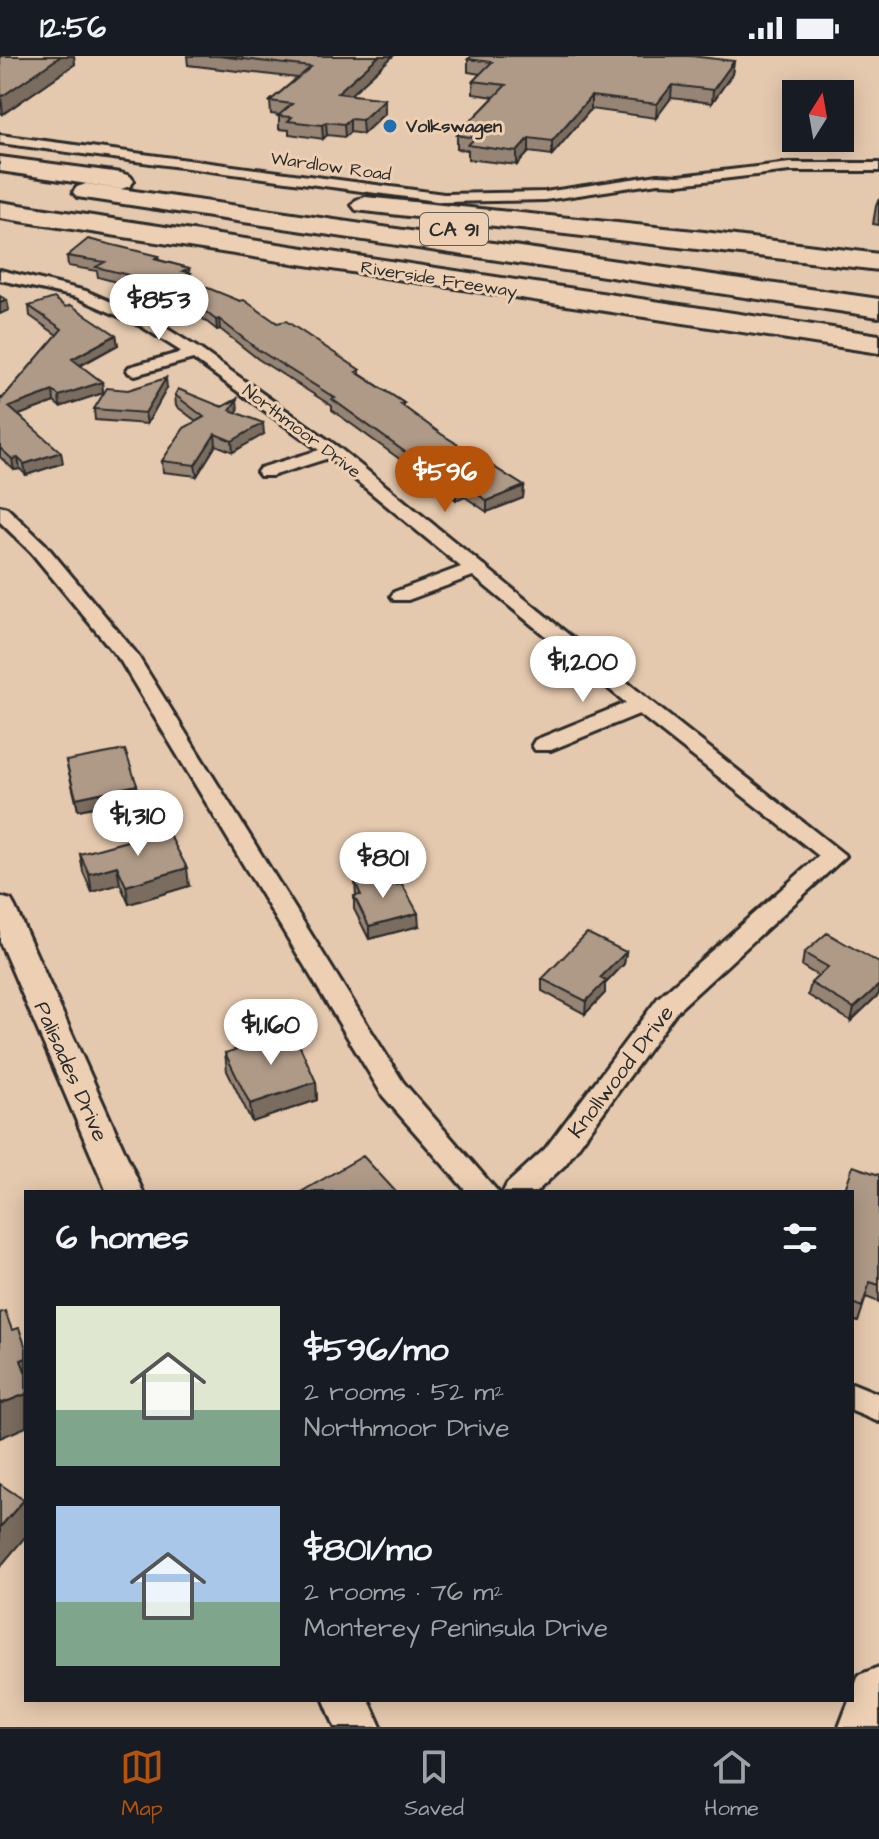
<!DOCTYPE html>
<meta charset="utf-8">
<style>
:root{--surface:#171b24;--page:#242831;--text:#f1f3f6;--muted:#9ea1a6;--line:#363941;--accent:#b45309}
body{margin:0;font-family:"Architects Daughter",sans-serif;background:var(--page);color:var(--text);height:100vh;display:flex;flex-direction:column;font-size:30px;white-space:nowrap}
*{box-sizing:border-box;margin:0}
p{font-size:26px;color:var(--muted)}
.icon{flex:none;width:44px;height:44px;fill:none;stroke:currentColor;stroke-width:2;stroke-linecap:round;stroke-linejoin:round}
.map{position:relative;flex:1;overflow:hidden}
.panel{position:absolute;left:24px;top:1134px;width:830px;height:512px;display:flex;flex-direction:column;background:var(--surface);border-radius:0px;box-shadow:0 4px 20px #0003}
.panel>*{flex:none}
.needle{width:52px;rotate:11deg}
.buttons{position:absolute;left:782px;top:24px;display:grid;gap:16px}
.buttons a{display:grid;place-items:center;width:72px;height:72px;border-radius:0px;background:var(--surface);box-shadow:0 4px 20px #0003;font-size:40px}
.price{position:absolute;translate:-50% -68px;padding:0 18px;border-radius:28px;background:#fff;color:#222;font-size:26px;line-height:52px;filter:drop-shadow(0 2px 4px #0008)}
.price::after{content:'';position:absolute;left:50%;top:48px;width:24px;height:18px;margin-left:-12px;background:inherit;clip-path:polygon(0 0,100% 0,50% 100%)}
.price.selected{background:var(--accent);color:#fff}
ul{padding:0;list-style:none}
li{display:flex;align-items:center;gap:24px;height:200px;padding:0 32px}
li span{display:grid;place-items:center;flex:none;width:224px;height:160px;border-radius:0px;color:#555}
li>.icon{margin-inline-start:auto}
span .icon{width:96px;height:96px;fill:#fffc;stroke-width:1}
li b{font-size:34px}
h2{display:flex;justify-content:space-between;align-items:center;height:96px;padding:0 32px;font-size:34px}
.status{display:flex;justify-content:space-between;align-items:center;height:56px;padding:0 40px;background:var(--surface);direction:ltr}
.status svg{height:22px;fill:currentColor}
.dock{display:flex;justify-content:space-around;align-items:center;height:112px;border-top:2px solid var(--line);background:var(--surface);font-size:22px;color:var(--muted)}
.dock a{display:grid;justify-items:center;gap:4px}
.dock .selected{color:var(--accent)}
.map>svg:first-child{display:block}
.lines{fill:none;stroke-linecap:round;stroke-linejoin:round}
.minor-casing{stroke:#2b2b2b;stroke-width:6}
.tertiary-casing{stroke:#2b2b2b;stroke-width:6}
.primary-casing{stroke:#2b2b2b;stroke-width:6}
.motorway-casing{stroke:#2b2b2b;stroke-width:6}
.minor{fill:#edd0b3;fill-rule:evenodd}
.tertiary{fill:#edd0b3;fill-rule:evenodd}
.primary{fill:#edd0b3;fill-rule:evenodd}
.motorway{fill:#edd0b3;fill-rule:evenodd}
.wall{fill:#968474;stroke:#2b2b2b;stroke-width:2}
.shaded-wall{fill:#7a6c5e;stroke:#2b2b2b;stroke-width:2}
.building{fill:#af9a87;stroke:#2b2b2b;stroke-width:2}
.poi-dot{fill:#1f6fb2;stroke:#edd0b3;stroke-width:3}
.labels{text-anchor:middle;stroke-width:6;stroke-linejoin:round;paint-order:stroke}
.far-poi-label{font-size:18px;font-weight:bold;fill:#2b2b2b;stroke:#edd0b3;text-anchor:start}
.far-street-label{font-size:18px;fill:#2b2b2b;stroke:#edd0b3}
.shield{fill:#edd0b3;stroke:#655c54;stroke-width:2}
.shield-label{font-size:20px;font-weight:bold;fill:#2b2b2b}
.street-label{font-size:22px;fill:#2b2b2b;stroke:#edd0b3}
</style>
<div class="status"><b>12:56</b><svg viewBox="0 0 49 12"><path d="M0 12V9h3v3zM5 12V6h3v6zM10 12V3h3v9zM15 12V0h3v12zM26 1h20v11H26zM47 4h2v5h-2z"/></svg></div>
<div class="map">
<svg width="879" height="1671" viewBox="0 0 879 1671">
<rect width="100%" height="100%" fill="#e5c9ae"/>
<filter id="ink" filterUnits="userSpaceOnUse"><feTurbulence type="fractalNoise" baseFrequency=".0125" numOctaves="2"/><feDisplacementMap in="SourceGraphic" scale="16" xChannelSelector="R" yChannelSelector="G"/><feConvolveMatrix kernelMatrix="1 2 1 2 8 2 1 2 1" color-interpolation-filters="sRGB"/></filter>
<g filter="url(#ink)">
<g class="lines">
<defs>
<path id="minor" d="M0 79 444 138 545 136 658 119 679 120 790 107H879V115H790L679 128 658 127 545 144 444 146 0 87Z
M0 214 86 235 153 264 201 294 338 391 649 644 846 800 676 956 565 1109 536 1136H503L507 1128 545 1093 658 942 819 800 639 658 551 694H535L532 689 535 684 626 647 473 520 408 544H394L391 540 394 536 461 511 329 402 272 420H260L257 416 260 412 319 394 193 303 135 319 129 317 127 314 129 311 182 296 141 270 76 241 0 224Z
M0 450 7 452 45 488 136 597 403 1026 498 1136H467L383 1040 120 604 31 496 0 466Z
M852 1327 879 1338V1366L852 1355Z"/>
<path id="tertiary" d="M0 841 11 844 15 851 143 1136H107L0 886Z
M324 1644H369L381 1671H335Z"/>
<path id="primary" d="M879 1611V1671H839L859 1619Z"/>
<path id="motorway" d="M0 101 121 117 130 120 134 125 130 130 121 133 0 115Z
M86 128 879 243V261L77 141 73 136 77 131Z
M365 141 704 176 879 198V214L356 154 352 149 356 144Z
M0 146 879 279V297L0 162Z"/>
</defs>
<use href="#minor" class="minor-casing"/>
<use href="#tertiary" class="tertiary-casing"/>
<use href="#primary" class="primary-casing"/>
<use href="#motorway" class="motorway-casing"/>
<use href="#minor" class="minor"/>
<use href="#tertiary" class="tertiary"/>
<use href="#primary" class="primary"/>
<use href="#motorway" class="motorway"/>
</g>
<path class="wall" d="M0 0H74L75 8 3 58 0 57Z
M187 0H393L350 39 385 43V57L363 78 350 76 345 81 327 79 323 83 289 78V74L279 73V59L271 58 270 45 297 22 188 9Z
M468 3 734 5 732 18 712 47 671 42 656 62 591 53 552 99 529 96 517 109 468 103V94L457 93V79L494 41 473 38V25L480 18 468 16Z
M879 143V169L873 168 876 150Z
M67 200H158L159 204 189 212 191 225 277 267 360 314V318L404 347V351L441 378 524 430 523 442 487 456 465 441 456 444 332 354V350L258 303 220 273 217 274 198 259 134 233V231L98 221 97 215 68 210Z
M29 250 66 251 116 279 118 289 80 310 102 326 103 337 60 351 54 346 19 359 63 407 26 419 20 413 14 414 0 401V341L2 343 57 279 30 260Z
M167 332 147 368 95 364 94 353 128 334Z
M175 339 238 354 236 356 264 378 233 396 216 389 197 420 163 416 162 405 196 365 176 350Z
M66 705 139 742 78 754Z
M80 798 189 830 129 848 120 828 92 836 83 816Z
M355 826 419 870 369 883 354 853V840H356Z
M626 896 624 908 605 928V937L585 958 542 935V923Z
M804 897 879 907V938L851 965 808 939 811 927 818 920 802 910Z
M225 997 316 1026 317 1044 252 1066 227 1015Z
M879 1119V1246L866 1241 858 1266 852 1264V1136Z"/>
<path class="shaded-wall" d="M61 0H74L75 8 3 58 1 41Z
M379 0H393L338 50 337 37Z
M734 5 732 18 712 47 713 34Z
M672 29 671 42 656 62 657 48Z
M591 40V53L552 99V85Z
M385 43V57L363 78 362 64Z
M350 63V76L345 81 344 68Z
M326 66 327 79 323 83 322 69Z
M529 82V96L517 109V96Z
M189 212 192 228 184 232 183 215Z
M7 244 9 254 0 258V247Z
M219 263 220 273 217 274 216 264Z
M116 279 118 289 73 313 72 303Z
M166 322 167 332 147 368 145 357Z
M102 326 103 337 60 351 59 340Z
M53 335 54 346 11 362 9 351Z
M237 343 238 354 231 365 230 354Z
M263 367 264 378 233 396 232 385Z
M215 378 216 389 197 420 195 409Z
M61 396 63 407 26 419 24 408Z
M18 402 20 413 14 414 12 403Z
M465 429V441L456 444V433Z
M524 430 523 442 487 456V445Z
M137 729 139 742 78 754 76 742Z
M117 810 120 828 92 836 89 818Z
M187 812 189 830 129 848 126 830Z
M418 857 419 870 369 883V870Z
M626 896 624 908 605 928V937L585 958 586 945 600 922Z
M879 929V938L851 965 854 952Z
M316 1026 317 1044 252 1066 250 1048Z
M26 1302V1321L21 1304Z
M26 1338V1371L0 1382V1348Z
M24 1444 26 1451V1480L0 1511V1471Z"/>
<path class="building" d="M0 0H61L1 41Z
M218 0H379L337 37 385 43 362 64 350 63 344 68 326 66 322 69 288 65 292 61 278 60 292 48 270 45 311 11Z
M472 0H691L734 5 713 34 672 29 657 48 591 40 552 85 529 82 517 96 468 89 475 82 457 79 506 29 473 25 492 6 468 3Z
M88 183 158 200 154 203 189 212 183 215 191 217 183 222 240 245 244 244 277 267 286 265 360 314 356 316 404 347 400 348 441 378 524 430 487 445 465 429 456 433 332 343 335 342 257 293 219 263 216 264 197 249 133 223 136 221 96 211 105 206 67 200Z
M0 240 7 244 0 247Z
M54 242 66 251 71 249 116 279 72 303 102 326 59 340 53 335 9 351 61 396 24 408 18 402 12 403 0 392V341L2 343 62 273 29 250Z
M166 322 145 357 94 353 107 332 128 334Z
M178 333 222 351 237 343 230 354 263 367 232 385 215 378 195 409 162 405 184 372 204 361 175 339Z
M125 694 137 729 76 742 66 705Z
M167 774 187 812 126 830 117 810 89 818 80 798Z
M390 817 397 829 402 828 418 857 369 870 354 840 361 839 355 826Z
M587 877 626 896 600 922 606 925 586 945 542 923Z
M827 877 879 907V929L854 952 811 927 828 911 804 897Z
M293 975 316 1026 250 1048 225 997Z
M363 1100 396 1136H301Z
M853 1110 879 1119V1229L870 1226 862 1251 852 1247V1136H844Z
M5 1255 12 1274 19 1272 26 1292V1302L21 1304 26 1318V1338L0 1348V1257Z
M0 1428 24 1444 0 1471Z"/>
</g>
<circle class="poi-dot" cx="390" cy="70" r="8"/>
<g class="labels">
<g class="far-poi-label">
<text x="406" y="76">Volkswagen</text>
</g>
<g class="far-street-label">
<text transform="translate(331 110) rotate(8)" y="6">Wardlow Road</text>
<text transform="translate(439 223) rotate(9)" y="6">Riverside Freeway</text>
<text transform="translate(302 375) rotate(37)" y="6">Northmoor Drive</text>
</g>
<rect class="shield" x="420" y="157" width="68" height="32" rx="6"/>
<g class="shield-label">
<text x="454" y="180">CA 91</text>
</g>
<g class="street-label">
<text transform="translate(72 1015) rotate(66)" y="8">Palisades Drive</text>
<text transform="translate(620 1015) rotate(-53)" y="8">Knollwood Drive</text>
</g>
</g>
</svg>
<div class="buttons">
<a><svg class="needle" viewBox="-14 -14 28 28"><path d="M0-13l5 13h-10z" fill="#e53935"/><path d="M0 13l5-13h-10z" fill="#9ea1a6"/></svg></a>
</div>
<b class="price" style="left:159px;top:286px">$853</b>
<b class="price selected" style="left:445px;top:458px">$596</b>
<b class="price" style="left:583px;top:648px">$1,200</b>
<b class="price" style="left:138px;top:802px">$1,310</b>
<b class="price" style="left:383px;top:844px">$801</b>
<b class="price" style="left:271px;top:1011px">$1,160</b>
<section class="panel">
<h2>6 homes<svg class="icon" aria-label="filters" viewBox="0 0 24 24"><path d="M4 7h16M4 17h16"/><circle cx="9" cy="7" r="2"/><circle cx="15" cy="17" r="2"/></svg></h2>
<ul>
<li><span style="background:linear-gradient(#dfe7d0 65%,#7fa58c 0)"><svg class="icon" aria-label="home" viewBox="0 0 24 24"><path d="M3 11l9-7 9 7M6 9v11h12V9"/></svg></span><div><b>$596/mo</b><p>2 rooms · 52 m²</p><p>Northmoor Drive</p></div></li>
<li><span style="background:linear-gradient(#a9c7e8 60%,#7fa58c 0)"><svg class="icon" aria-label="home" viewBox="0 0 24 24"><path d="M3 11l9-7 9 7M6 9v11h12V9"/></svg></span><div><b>$801/mo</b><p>2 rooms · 76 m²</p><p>Monterey Peninsula Drive</p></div></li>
</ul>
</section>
</div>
<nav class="dock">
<a class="selected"><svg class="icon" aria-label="map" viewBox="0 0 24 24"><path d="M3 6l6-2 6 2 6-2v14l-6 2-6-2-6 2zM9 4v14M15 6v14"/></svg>Map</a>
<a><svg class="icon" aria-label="saved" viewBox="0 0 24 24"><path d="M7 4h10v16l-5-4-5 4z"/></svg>Saved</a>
<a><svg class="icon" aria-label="home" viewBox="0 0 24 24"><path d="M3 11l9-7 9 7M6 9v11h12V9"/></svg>Home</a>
</nav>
